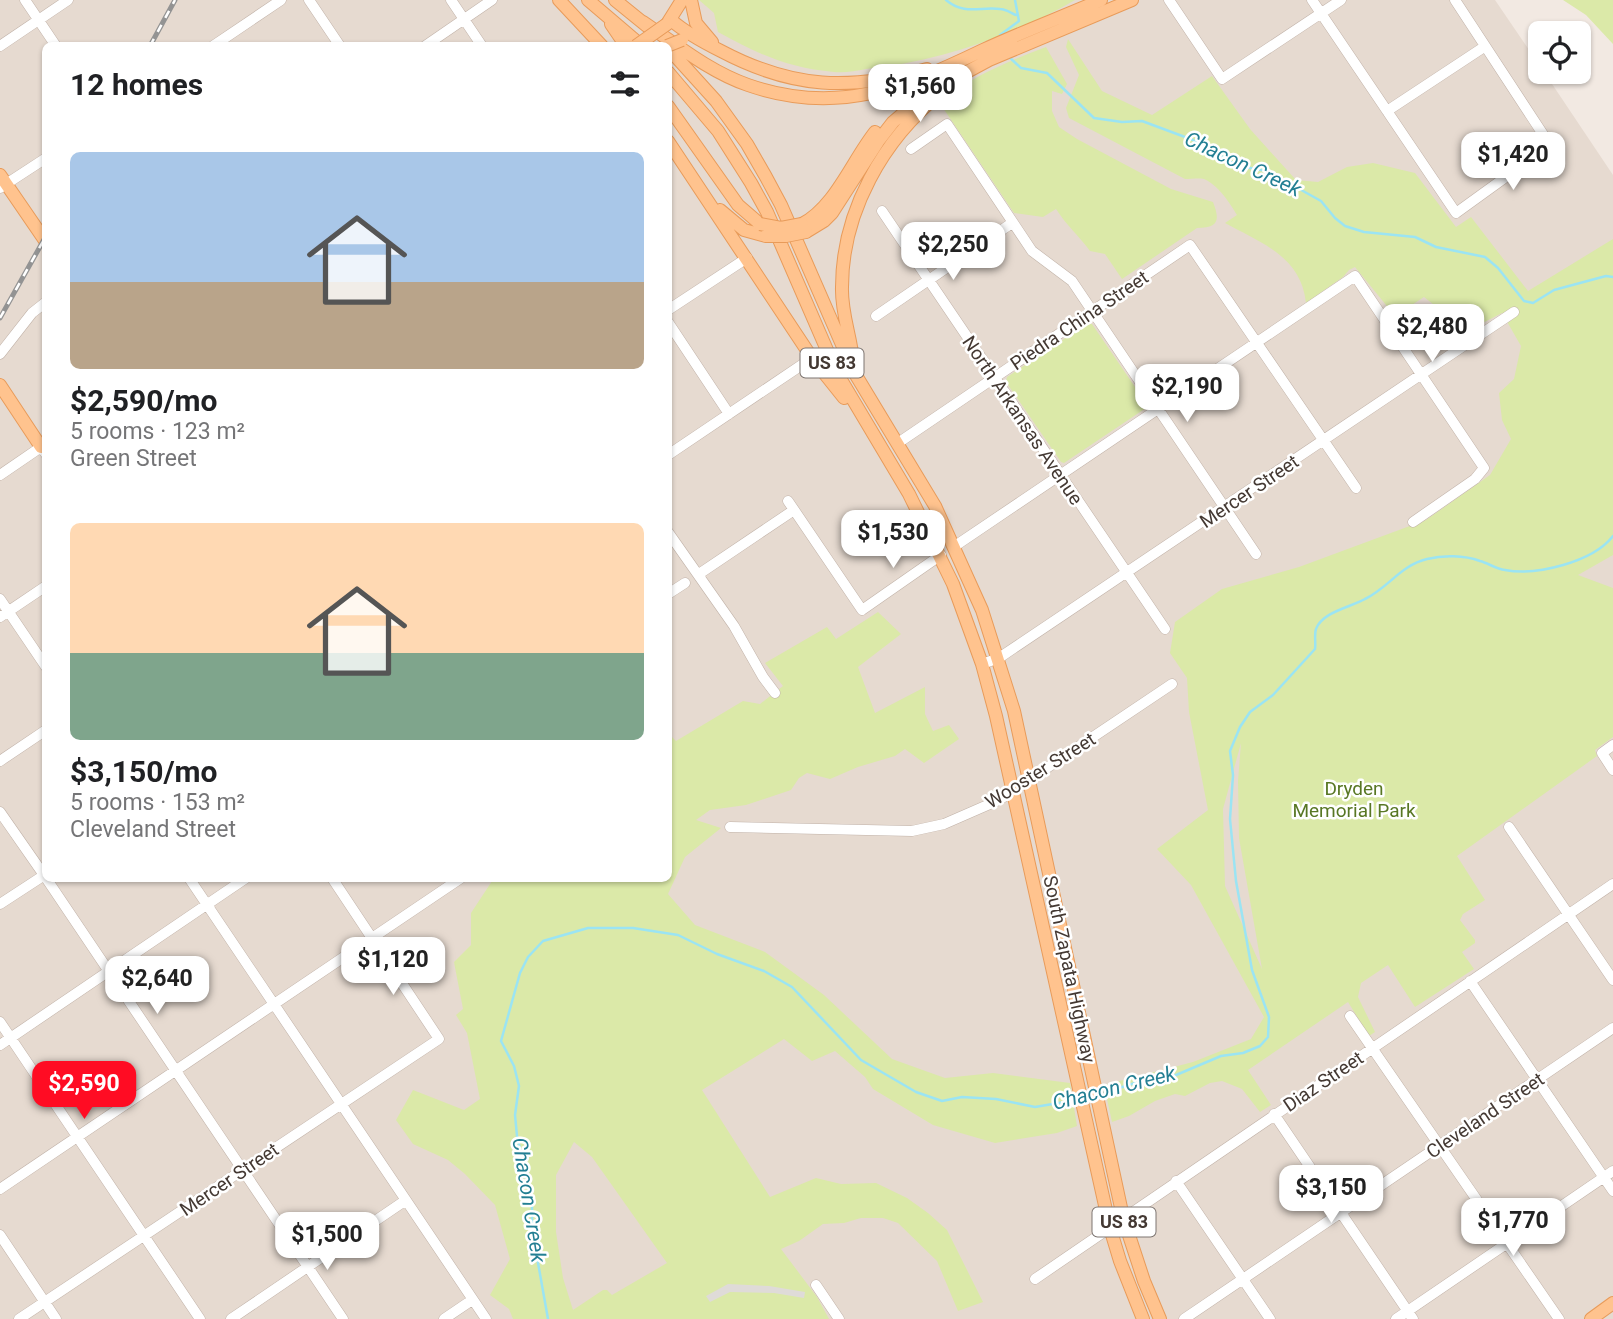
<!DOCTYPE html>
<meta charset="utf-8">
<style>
:root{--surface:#fff;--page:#f2f2f2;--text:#202124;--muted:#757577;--accent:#ff0c23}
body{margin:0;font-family:Roboto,sans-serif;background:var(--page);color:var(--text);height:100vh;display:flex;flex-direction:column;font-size:26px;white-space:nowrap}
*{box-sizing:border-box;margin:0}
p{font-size:23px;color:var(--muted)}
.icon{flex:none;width:38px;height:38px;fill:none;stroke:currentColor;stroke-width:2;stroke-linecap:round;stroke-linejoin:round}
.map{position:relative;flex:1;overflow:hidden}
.panel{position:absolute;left:42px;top:42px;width:630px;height:840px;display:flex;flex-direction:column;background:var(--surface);border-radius:10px;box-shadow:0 2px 5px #0004}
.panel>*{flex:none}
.buttons{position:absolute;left:1528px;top:21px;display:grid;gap:14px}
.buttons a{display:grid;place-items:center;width:63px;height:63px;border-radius:10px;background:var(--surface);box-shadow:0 2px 5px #0004;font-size:35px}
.price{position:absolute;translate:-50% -60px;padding:0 16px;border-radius:14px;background:#fff;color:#222;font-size:23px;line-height:46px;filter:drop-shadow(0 2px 4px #0008)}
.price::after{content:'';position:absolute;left:50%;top:42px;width:21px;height:16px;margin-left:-10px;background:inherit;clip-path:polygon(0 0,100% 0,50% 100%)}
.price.selected{background:var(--accent);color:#fff}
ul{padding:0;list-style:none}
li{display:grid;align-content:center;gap:14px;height:371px;padding:0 28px}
li span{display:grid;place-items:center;height:217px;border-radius:10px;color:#555}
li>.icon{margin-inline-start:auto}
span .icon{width:126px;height:126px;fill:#fffc;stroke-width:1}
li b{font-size:30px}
h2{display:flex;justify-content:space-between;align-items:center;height:84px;padding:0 28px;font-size:30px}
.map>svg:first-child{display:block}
.residential{fill:#e6dad0;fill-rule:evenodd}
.green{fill:#dbe9a8;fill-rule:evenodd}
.parking{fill:#dfdbd8}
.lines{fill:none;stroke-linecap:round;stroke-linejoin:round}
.stream{stroke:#9be4f3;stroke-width:2.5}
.minor-casing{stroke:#c1b2a8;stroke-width:11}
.major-casing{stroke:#e89b5a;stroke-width:14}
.minor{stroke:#fff;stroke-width:10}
.major{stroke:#ffc38e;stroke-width:12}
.rail-casing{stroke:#939393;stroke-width:5}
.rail{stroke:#fff;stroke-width:2.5;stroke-dasharray:8;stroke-linecap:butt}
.major-bridge-casing{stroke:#e89b5a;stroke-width:14;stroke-linecap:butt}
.major-bridge{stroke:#ffc38e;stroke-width:12}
.labels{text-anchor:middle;stroke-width:5;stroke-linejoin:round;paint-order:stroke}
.shield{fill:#fff;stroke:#7c7470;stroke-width:2}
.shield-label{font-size:18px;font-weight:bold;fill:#443933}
.street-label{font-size:19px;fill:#443933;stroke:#fff}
.park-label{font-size:19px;fill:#587724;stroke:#fff}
.water-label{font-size:21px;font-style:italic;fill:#237f93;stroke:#fff}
</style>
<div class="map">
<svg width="1613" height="1319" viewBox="0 0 1613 1319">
<rect width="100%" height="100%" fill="#f2e9e2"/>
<path class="residential" d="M0 0H1495L1540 66V72H1544L1613 175V1319H0ZM46 46H668V878H46Z"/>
<path class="green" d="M699 0H1075C1013 36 937 62 866 69 856 71 844 73 834 72 788 68 758 54 718 32L714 13Z
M1563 0H1613V44L1586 15Z
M1068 39 1102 91 1152 115 1212 76 1250 129 1296 180 1318 182 1347 167 1373 163 1415 173 1456 227 1471 217 1528 291 1613 239V555L1578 575 1613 588V737L1595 750 1597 756 1457 856 1485 900 1463 914 1460 920 1475 940V943L1462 952 1474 969 1415 1007 1388 965 1361 983 1358 997 1375 1032 1369 1036 1348 1002 1248 1070 1271 1105 1260 1112 1242 1089 1222 1081 1210 1083 1185 1096 1175 1094 1155 1101 1129 1116 1112 1122 1104 1085 1193 1062 1251 1039 1264 1017 1191 885 1157 849 1208 810 1189 712 1187 678 1170 653 1175 622 1222 589 1299 567 1426 520 1490 475 1511 439 1502 420 1499 393 1514 379 1521 346 1502 313 1467 331 1424 297 1395 316 1355 267 1349 270 1343 277 1306 303C1301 256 1261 243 1225 223L1237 215C1230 203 1218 185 1204 179 1199 178 1191 179 1185 179L1069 118 1066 108 1079 75 1066 47ZM1241 743 1238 781 1239 838 1262 969 1225 886 1223 809Z
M1046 47 1067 84 1062 94 1052 91V111L1059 127 1077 139 1171 189 1213 202C1220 220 1219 228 1197 228L1122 279 1105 254 1090 251C1079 236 1067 226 1056 209L1043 217 1014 213 939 102C971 77 1008 61 1046 47Z
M1088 323 1092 324 1146 403V408L1064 463 1061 462 1006 382 1007 377Z
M878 612 901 634 858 667 875 713 925 687V714L933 731 949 725 959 739 924 763 905 749 895 756 858 767 830 779 807 773 799 778 791 790 746 805 710 810 696 820 721 828 685 857 668 894 695 925 765 952 824 995 892 1059 945 1078 993 1073 1070 1083 1077 1126 1057 1133 995 1143 933 1125 873 1089 865 1077 835 1051 812 1061 784 1039 702 1090 770 1197 816 1178 841 1184 876 1183 907 1198 928 1213 947 1230 983 1302 958 1311 937 1261 898 1223 883 1218H861L844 1223 823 1224 799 1241 781 1249 817 1297 829 1319H513L509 1309 490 1295 510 1259 495 1205 465 1174 448 1160 413 1144 396 1120 413 1090 464 1110 480 1099 467 1033 456 1015 463 1009 454 962 471 945V913L494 878H668L669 734 676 741 743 701 760 704 783 686 765 663 827 627 836 639ZM574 1142 592 1157 667 1263 612 1295 607 1290H603L573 1310 563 1278 556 1232V1175Z"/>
<path class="parking" d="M728 1284 769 1286 805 1292 804 1298 774 1293 730 1292 710 1302 706 1296Z"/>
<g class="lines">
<path class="stream" d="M946 0C965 16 981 6 1000 9 1006 9 1011 13 1016 15
M1001 39 1000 35 1019 21 1015 0
M1009 57 1021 68 1047 73 1094 118 1122 122 1142 121 1193 140 1239 166 1267 171 1321 201 1335 218 1345 226 1364 232 1415 237 1436 247 1485 257 1498 268 1524 301 1533 303 1554 290 1606 276 1613 277
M1100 1094 1135 1083 1169 1078 1221 1056 1243 1053 1260 1046 1268 1037 1269 1017 1252 970 1236 881 1230 819 1233 775 1230 751 1240 727 1250 712 1273 695 1315 649C1316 643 1314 634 1316 629 1322 612 1351 607 1365 599 1388 588 1401 565 1427 559 1443 555 1464 555 1480 561 1488 563 1496 569 1505 570 1536 576 1593 562 1613 536
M548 1319 532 1229V1200L517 1136 515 1115 519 1086 514 1066 501 1041 520 973 528 957 543 941 588 928H633L678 935 717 954 764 971 792 987 861 1060 916 1092 942 1101 962 1097 996 1099 1035 1107 1076 1100"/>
<defs>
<path id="minor" d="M25 0 56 46
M309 0 340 46
M451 0 482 46
M1169 0 1222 79 1341 0
M1312 0 1456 213 1550 145 1455 0
M0 46 68 0
M213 46 281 0
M425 46 492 0
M1387 111 1484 47
M911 149 947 124 1032 251 1072 281 1256 554
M0 188 46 158
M882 211 1165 629
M668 310 747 258
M876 316 1012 223
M668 322 729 414
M0 354 32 313 46 302
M898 443 1190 245 1356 488
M668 455 812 358
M0 475 41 447 46 454
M788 501 862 610 941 555
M668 532 734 626 763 677 775 693
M955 546 1355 276 1484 468 1475 479 1413 522
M699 574 794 510
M668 594 685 583
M0 599 46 667
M0 617 46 586
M982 664 999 658 1514 312
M1613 745 1602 753 1613 770
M0 761 46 730
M0 812 46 878
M730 827 912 831 944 824 999 800 1172 684
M1509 827 1613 980
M46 878 343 1319
M189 878 486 1319
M0 904 46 874
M1470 981 1613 1191
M1350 1016 1559 1319
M0 1022 200 1319
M0 1045 246 878
M1274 1114 1413 1319
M1176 1181 1270 1319
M0 1189 461 878
M0 1235 56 1319
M1035 1279 1613 884
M816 1285 839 1319
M19 1319 439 1039 332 878
M231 1319 406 1200
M444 1319 472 1300
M1184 1319 1613 1028
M1396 1319 1613 1171"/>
<path id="major" d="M559 0 602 46
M588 0 642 46
M615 0 647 26
M691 0 696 23 712 42
M671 20C686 33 703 42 721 51 793 89 850 91 927 69
M643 22C677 45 710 72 748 85 837 116 904 88 983 50 1022 32 1062 17 1101 0
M611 24 626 46
M667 24 682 0
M668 48 716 101 747 144 766 177 781 205 854 372 935 506 982 610 1014 711 1123 1217 1144 1281 1160 1319
M668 72 718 131 751 183 767 212 837 373 909 494 953 584 982 664 996 716 1110 1228 1120 1261 1143 1319
M668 106 738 205 760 224
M668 141 812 358 844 398
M0 175 46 242
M720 210 744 230 766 236
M802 224C835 207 852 161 875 132
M806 232 824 221 832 213 879 140 893 122 926 94 989 60 1132 0
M853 361C851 336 841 313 842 287 842 212 883 139 941 93
M0 385 41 447 46 444
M1591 1319 1613 1303"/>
</defs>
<use href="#minor" class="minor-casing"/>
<use href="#major" class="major-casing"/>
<use href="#minor" class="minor"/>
<use href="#major" class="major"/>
<defs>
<path id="rail" d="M150 46 175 0
M0 318 46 236"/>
</defs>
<use href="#rail" class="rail-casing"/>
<use href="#rail" class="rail"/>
<defs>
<path id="major-bridge" d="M636 46 667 24
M667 46 682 40
M760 224 781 228 802 224
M766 236H786L806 232"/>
</defs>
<use href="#major-bridge" class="major-bridge-casing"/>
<use href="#major-bridge" class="major-bridge"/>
</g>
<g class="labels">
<g class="shield">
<rect x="800.5" y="348.5" width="63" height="29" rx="5"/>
<rect x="1092.5" y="1207.5" width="63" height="29" rx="5"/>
</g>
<g class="shield-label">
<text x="832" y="369">US 83</text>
<text x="1124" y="1228">US 83</text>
</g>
<g class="street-label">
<text transform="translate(1079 320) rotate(-34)" y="7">Piedra China Street</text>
<text transform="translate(1023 420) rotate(56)" y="7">North Arkansas Avenue</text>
<text transform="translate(1249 491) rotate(-34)" y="7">Mercer Street</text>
<text transform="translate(1040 770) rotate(-32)" y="7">Wooster Street</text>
<text transform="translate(1070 969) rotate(78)" y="7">South Zapata Highway</text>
<text transform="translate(1323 1081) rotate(-34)" y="7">Diaz Street</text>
<text transform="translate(1485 1115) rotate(-34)" y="7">Cleveland Street</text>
<text transform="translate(229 1179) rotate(-34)" y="7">Mercer Street</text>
</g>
<g class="park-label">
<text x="1354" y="795">Dryden<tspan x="1354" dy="22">Memorial Park</tspan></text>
</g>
<g class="water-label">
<text transform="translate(1243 164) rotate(25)" y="7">Chacon Creek</text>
<text transform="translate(1114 1088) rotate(-14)" y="7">Chacon Creek</text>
<text transform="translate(529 1200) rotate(81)" y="7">Chacon Creek</text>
</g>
</g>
</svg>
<div class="buttons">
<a><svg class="icon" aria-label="locate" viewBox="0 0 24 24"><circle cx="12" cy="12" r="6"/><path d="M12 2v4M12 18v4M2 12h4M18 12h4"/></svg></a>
</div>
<b class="price" style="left:920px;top:124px">$1,560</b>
<b class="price" style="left:1513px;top:192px">$1,420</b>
<b class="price" style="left:953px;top:282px">$2,250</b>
<b class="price" style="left:1432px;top:364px">$2,480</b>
<b class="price" style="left:1187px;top:424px">$2,190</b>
<b class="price" style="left:893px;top:570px">$1,530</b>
<b class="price" style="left:393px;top:997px">$1,120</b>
<b class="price" style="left:157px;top:1016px">$2,640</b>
<b class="price selected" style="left:84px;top:1121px">$2,590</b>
<b class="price" style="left:1331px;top:1225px">$3,150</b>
<b class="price" style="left:1513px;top:1258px">$1,770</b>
<b class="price" style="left:327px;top:1272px">$1,500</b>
<section class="panel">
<h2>12 homes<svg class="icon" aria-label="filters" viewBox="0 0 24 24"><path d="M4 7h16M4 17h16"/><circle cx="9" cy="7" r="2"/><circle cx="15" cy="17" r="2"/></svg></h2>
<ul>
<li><span style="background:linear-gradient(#a9c7e8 60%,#b9a48a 0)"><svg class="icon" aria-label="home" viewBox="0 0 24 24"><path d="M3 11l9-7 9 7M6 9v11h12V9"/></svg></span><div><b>$2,590/mo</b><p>5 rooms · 123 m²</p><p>Green Street</p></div></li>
<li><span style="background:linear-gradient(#ffd9b3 60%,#7fa58c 0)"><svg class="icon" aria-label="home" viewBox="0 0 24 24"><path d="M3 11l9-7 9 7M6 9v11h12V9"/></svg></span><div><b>$3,150/mo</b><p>5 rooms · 153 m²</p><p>Cleveland Street</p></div></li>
</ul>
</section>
</div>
